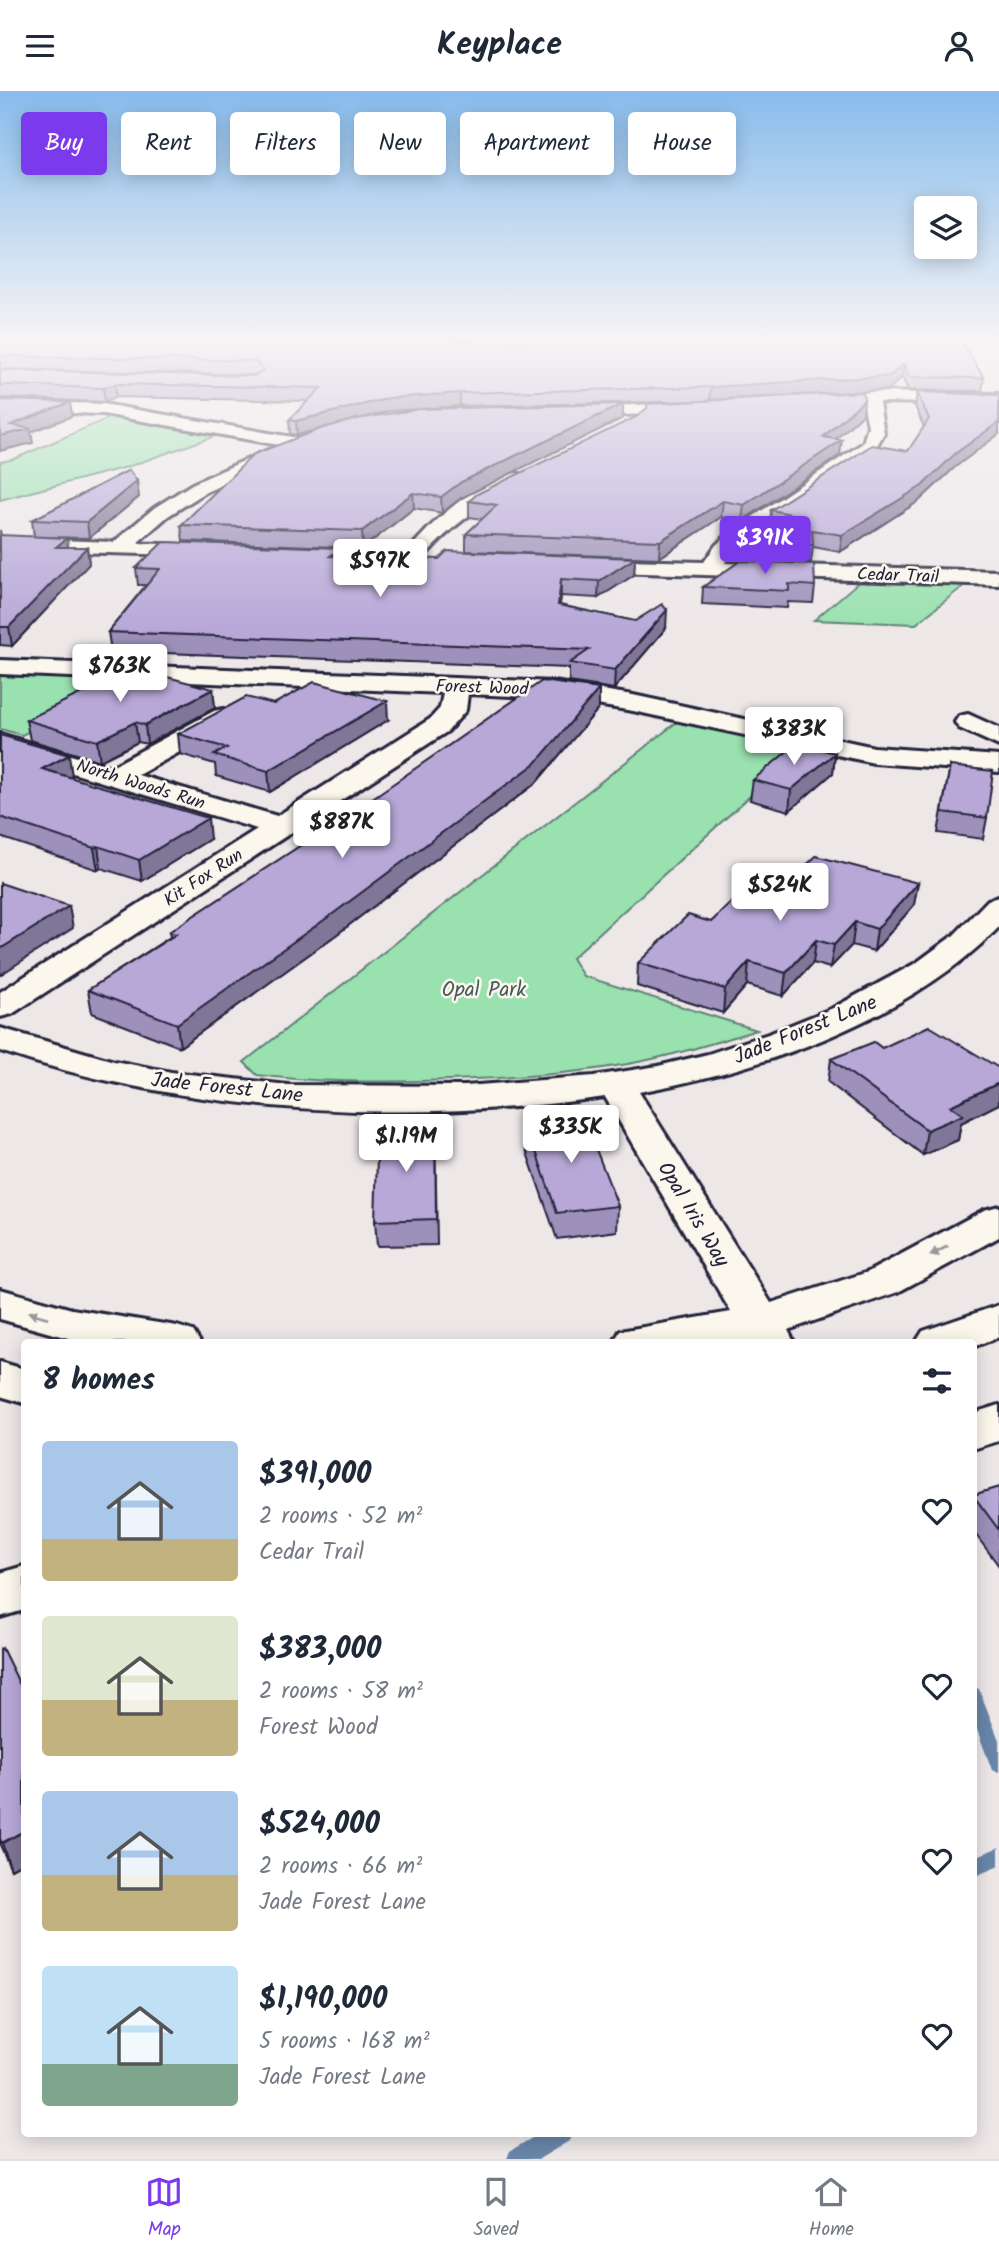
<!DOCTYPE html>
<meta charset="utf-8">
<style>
:root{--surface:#fff;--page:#f2f2f3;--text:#1f2937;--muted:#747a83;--line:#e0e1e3;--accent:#7c3aed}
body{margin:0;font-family:Kalam,sans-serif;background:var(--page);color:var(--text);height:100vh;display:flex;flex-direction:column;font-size:26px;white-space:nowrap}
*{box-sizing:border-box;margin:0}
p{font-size:23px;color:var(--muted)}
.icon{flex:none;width:38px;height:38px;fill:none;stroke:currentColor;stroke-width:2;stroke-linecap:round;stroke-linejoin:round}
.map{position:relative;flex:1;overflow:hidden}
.side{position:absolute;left:21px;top:1248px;width:956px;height:798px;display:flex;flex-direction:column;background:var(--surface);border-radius:7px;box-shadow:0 4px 18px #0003}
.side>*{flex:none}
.banner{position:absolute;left:21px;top:21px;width:957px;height:63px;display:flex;gap:14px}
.fabs{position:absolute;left:914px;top:105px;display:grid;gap:14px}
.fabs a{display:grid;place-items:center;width:63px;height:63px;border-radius:7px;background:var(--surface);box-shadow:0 4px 18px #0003;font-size:35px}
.price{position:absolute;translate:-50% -60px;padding:0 16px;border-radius:7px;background:#fff;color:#222;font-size:23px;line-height:46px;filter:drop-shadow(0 2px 4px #0008)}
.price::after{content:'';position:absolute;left:50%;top:42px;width:21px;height:16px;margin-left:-10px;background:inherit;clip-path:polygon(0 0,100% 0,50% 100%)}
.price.active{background:var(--accent);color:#fff}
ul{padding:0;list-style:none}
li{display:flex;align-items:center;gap:21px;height:175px;padding:0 21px}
li span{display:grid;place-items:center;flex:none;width:196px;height:140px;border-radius:7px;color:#555}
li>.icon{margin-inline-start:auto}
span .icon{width:84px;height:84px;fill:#fffc;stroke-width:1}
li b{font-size:30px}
h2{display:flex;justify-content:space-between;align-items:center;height:84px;padding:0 21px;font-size:30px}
.chip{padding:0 24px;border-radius:7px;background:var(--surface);box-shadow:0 4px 18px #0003;font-size:24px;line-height:63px}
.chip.active{background:var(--accent);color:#fff}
header{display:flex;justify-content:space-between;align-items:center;height:91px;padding:0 21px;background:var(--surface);font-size:32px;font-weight:700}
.menu{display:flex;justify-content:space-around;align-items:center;height:98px;border-top:2px solid var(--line);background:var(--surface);font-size:19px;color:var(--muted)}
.menu a{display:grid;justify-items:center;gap:4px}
.menu .active{color:var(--accent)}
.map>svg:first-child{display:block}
.green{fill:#99e1af;stroke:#5e8275;stroke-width:2}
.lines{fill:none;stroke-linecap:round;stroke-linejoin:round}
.stream{fill:#6786a9;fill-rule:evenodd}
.minor-casing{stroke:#22223b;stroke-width:6}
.minor{fill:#fbf7ec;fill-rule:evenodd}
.wall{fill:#9d90ba;stroke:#22223b;stroke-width:2}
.shaded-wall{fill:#807697;stroke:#22223b;stroke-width:2}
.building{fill:#b7a8d8;stroke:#22223b;stroke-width:2}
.oneway{fill:#99979c}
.labels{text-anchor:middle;stroke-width:5;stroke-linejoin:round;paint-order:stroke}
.far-street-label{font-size:18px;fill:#22223b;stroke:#fbf7ec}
.park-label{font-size:21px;fill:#465b5e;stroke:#fbf7ec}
.street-label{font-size:21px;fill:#22223b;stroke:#fbf7ec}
</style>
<header><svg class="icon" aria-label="menu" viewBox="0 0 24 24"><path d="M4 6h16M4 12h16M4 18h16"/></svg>Keyplace<svg class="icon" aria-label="person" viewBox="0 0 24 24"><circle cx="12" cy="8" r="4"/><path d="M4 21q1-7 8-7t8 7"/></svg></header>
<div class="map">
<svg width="999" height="2068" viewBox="0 0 999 2068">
<rect width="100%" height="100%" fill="#ede7e8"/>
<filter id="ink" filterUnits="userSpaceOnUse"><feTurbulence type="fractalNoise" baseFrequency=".0143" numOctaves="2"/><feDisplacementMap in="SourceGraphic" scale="14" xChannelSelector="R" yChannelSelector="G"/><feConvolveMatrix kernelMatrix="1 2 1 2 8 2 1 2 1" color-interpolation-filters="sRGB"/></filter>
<g filter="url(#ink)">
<path class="green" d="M111 326 218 344 127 376 0 409V371L14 368Z
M861 489 966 493 916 533 814 529Z
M0 581 120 585 114 598 22 644 0 638Z
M682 627 805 655 572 867 583 885 757 939C714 952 672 965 628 973 560 985 491 988 421 990 366 991 312 991 257 984L244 971Z"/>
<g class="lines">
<path class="stream" d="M973 1596 979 1598 999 1649V1681L992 1679 973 1628Z
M999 1756V1775L973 1786V1767Z
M540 2042H572L569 2050 539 2068H507L510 2060Z"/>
<defs>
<path id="minor" d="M870 301 999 303V313L879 311 884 342 871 365 747 447 731 462 725 472 999 480V494L583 480 575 479 572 474 575 469 583 468 704 471 716 454 733 439 863 352 868 335 863 311 812 314 804 309 806 306Z
M0 310 103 313 298 347 307 352 304 356 206 401 168 425 137 452 208 455 215 457 218 461 215 465 0 459V447L114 451 154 417 192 393 279 354 103 323 0 320Z
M696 312 704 317 702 321 571 326 563 321 571 316Z
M516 382 523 384 525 388 523 392C482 413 448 436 419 472H405L401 468 405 464C432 430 472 393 516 382Z
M0 569 554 591 633 604 874 656 999 665V681L874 672 633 620 554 607 468 603 466 619 448 640 12 923 0 926V901L257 738 0 660V643L111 676 214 620 223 618 232 620 236 626 232 632 138 684 277 725 430 628 440 617 443 602 0 583Z
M968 623 999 637V655L959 637 955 631 959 625Z
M999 806V836L994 841C903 930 762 979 639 1001L771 1212 868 1181 984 1119 999 1115V1146L898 1201 788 1239 794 1251H614L620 1240 731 1221 605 1006C409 1034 188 1023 0 960V937L114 970 171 981 288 994 465 995 594 985 658 975 708 963 771 942 833 917 916 872 954 844 988 809Z
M0 1198 72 1218 177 1235 193 1240 200 1251H82L0 1228Z
M999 1214V1246L973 1256V1251H916L923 1240Z
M0 1271 24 1278V1312L0 1305Z
M999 1314V1350L973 1358V1322Z
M24 1475V1519L0 1526V1482Z"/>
</defs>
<use href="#minor" class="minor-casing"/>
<use href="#minor" class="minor"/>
</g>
<path class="wall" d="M0 250H961L984 287 982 300 908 299 902 286 888 299 741 308 863 323 835 348 840 364 742 430 721 426 659 467 466 460V443L482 428 469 426V410L703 310 460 315 390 320 368 326 623 327 461 407 442 422 414 417 363 457 183 450 181 434 315 340 297 344 290 343 289 329 308 310 116 306 105 311 0 307V279L254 285 256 284 0 278Z
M917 301 954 377 919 410 840 461 813 456 811 471 764 470 766 453 787 439 770 435 771 419 908 360 924 336 915 315Z
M139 406 89 447 34 446 32 429Z
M0 439 1 445 68 456H87L89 473 12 555 0 554Z
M341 457V465L439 468 635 467 634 484 598 507 561 505 560 514 666 537 614 598 569 591V577L111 560 108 541 146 494H138L136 477Z
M740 470 815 495 813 512 788 511 787 517 702 513 703 496Z
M213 598 215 617 147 653 138 651 100 670 30 649 26 629Z
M274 613 388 629 270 701 216 685 215 673 180 663 178 643Z
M599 617 536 692 336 844 180 956 92 922 88 899 170 846 169 841Z
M0 644 72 685 70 686 210 748 142 790 101 777 98 779 0 746Z
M835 662 833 682 789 720 750 709 753 689Z
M950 675 987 727 983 748 938 742Z
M792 788 914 814 874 860 852 854 830 877 813 872 783 905 747 894 723 922 637 895 638 872 711 831 758 810Z
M882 957 999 977V1013L961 1032 958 1049 923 1064 828 991 831 968Z
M526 1031 618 1115 617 1140 557 1148 525 1056Z
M435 1035 437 1154 377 1155 375 1130Z
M999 1396V1475L973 1440V1404Z
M0 1559 24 1602V1771L11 1778 0 1754Z"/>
<path class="shaded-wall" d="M904 273 902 286 888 299 710 309 711 296Z
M115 293 116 306 105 311 103 297Z
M460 302V315L390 320 297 344 296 330 389 307Z
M864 309 863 323 822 361 823 346Z
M70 311 72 325 31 341 33 352 0 360V345L11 334Z
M623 313V327L461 407 442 422 441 406 461 391Z
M999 331V343L954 377 919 410 840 461 842 444Z
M842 349 840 364 742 430 744 414Z
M137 390 139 406 89 447 87 431Z
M413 402 414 417 363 457 362 440Z
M723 410 721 426 659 467 660 450Z
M67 447 69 464 56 456Z
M87 456 89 473 12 555 9 536Z
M341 457 342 474 330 465Z
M635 467 634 484 598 507 599 490Z
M561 488V505L557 532 558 514Z
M667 519 666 537 614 598 615 579Z
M213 598 215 617 147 653 145 634Z
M599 598V617L536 692 336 844 180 956 177 933Z
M387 610 388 629 270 701 268 680Z
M135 631 138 651 100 670 97 650Z
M835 662 833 682 789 720 791 699Z
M69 664 72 685 46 698 42 678Z
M208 727 210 748 142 790 139 769Z
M98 755 101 777 98 779 94 757Z
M918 792 914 814 874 860 877 838Z
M69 815 73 837 0 884V858Z
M855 831 852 854 830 877 834 854Z
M816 849 813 872 783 905 786 882Z
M749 871 747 894 723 922 725 898Z
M999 992V1013L961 1032 958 1049 923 1064 927 1039 950 1015Z
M24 1740V1771L11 1778 2 1752Z"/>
<path class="building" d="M0 250H961L984 287 909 286 904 273 890 285 711 296 460 302 389 307 296 330 289 329 321 297 115 293 103 297 0 294V279L254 285 264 279 254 270 0 265Z
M863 301 864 309 823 346 842 349 744 414 723 410 660 450 466 443 497 414 469 410 477 403 638 325 647 317V313Z
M917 301 999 304V331L956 362 922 395 842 444 812 439 813 454 766 453 805 426 771 419 872 354 908 360 929 328Z
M0 309 70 311 11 334 31 338 0 345Z
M623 313 461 391 441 406 413 402 362 440 181 434 254 363 323 337 357 328 420 318Z
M129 379 137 390 87 431 32 429Z
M0 444 67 447 56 456H87L9 536H0Z
M163 451 341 457 330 465 439 468 447 460 635 467 599 490 561 488 558 514 635 530 662 513 667 519 615 579 570 572 589 559 108 541 160 478 136 477Z
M740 470 814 473 815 495 789 493V500L703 496Z
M133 577 213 598 145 634 135 631 97 650 26 629Z
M542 590 599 598 536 672 334 822 177 933 88 899 176 843 169 841 374 706Z
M314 591 387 610 268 680 214 664 227 657 178 643 246 606 274 613Z
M0 644 69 664 42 678 208 727 139 769 98 755 94 757 0 726Z
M797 652 835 662 791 699 753 689Z
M950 675 993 680 987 727 942 721Z
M816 765 918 792 877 838 855 831 834 854 816 849 786 882 749 871 725 898 638 872 688 824 711 831 739 804 758 810 782 786 792 788Z
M0 792 69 815 0 858Z
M929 935 999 977V992L950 1015 963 1024 927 1039 831 968 874 951 882 957Z
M583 1025 618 1115 557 1122 526 1031Z
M435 1035 436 1128 375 1130 378 1036Z
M999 1396V1439L973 1404Z
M2 1557 24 1602V1740L2 1752 0 1748V1559Z"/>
<defs><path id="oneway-solid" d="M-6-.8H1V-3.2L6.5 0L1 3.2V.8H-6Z" transform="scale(1.75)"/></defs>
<g class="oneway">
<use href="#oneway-solid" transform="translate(939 1160) rotate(151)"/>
<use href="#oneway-solid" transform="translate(38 1224) rotate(-164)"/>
</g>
</g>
<linearGradient id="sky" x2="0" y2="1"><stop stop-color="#87bcec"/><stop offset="0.46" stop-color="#f7f4f5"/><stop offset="1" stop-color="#f7f4f5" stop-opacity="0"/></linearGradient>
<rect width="999" height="540" fill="url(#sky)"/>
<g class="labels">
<g class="far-street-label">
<text transform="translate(898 484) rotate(2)" y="6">Cedar Trail</text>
<text transform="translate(482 596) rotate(2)" y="6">Forest Wood</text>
<text transform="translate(141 693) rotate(17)" y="6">North Woods Run</text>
<text transform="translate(203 786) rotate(-33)" y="6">Kit Fox Run</text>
</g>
<g class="park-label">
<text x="484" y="905">Opal Park</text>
</g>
<g class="street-label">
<text transform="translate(805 938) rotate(-22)" y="7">Jade Forest Lane</text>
<text transform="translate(227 996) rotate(6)" y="7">Jade Forest Lane</text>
<text transform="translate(694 1123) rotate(59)" y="7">Opal Iris Way</text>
</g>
</g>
</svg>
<div class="fabs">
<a><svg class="icon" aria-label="layers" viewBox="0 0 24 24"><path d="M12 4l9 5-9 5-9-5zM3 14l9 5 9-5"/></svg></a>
</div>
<b class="price active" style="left:765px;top:485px">$391K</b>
<b class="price" style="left:380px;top:508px">$597K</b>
<b class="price" style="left:120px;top:613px">$763K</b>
<b class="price" style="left:794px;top:676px">$383K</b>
<b class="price" style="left:342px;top:769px">$887K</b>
<b class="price" style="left:780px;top:832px">$524K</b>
<b class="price" style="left:571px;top:1074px">$335K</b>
<b class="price" style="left:406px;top:1083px">$1.19M</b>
<div class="banner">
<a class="chip active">Buy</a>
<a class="chip">Rent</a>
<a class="chip">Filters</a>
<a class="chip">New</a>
<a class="chip">Apartment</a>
<a class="chip">House</a>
</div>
<section class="side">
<h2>8 homes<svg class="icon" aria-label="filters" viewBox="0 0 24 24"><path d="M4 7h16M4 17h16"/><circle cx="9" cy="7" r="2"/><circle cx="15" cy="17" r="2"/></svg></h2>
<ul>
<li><span style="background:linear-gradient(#a9c7e8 70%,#c2b280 0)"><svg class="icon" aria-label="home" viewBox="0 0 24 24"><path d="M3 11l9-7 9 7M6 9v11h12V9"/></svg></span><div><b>$391,000</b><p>2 rooms · 52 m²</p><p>Cedar Trail</p></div><svg class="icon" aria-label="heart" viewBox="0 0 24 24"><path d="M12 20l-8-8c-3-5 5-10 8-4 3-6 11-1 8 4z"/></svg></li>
<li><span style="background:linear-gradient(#dfe7d0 60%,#c2b280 0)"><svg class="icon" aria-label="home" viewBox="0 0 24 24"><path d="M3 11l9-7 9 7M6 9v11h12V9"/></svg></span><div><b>$383,000</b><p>2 rooms · 58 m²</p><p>Forest Wood</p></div><svg class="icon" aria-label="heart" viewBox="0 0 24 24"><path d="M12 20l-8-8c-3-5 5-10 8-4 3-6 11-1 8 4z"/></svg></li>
<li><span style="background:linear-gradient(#a9c7e8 60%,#c2b280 0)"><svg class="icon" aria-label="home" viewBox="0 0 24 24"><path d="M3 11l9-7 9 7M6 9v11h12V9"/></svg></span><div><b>$524,000</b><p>2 rooms · 66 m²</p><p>Jade Forest Lane</p></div><svg class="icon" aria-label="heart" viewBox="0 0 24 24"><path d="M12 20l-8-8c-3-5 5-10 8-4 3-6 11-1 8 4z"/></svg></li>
<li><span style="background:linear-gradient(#bfe0f5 70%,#7fa58c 0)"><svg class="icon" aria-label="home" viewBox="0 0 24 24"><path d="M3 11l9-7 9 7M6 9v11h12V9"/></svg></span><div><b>$1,190,000</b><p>5 rooms · 168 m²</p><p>Jade Forest Lane</p></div><svg class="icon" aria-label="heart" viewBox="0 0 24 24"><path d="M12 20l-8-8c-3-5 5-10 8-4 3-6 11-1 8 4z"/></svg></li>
</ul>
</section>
</div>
<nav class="menu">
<a class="active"><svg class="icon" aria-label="map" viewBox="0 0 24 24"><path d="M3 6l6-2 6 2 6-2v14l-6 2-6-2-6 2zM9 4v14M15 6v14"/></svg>Map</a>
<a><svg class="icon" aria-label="saved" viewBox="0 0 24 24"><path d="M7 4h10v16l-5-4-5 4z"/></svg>Saved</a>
<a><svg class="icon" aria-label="home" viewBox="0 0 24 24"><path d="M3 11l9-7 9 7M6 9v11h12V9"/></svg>Home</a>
</nav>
